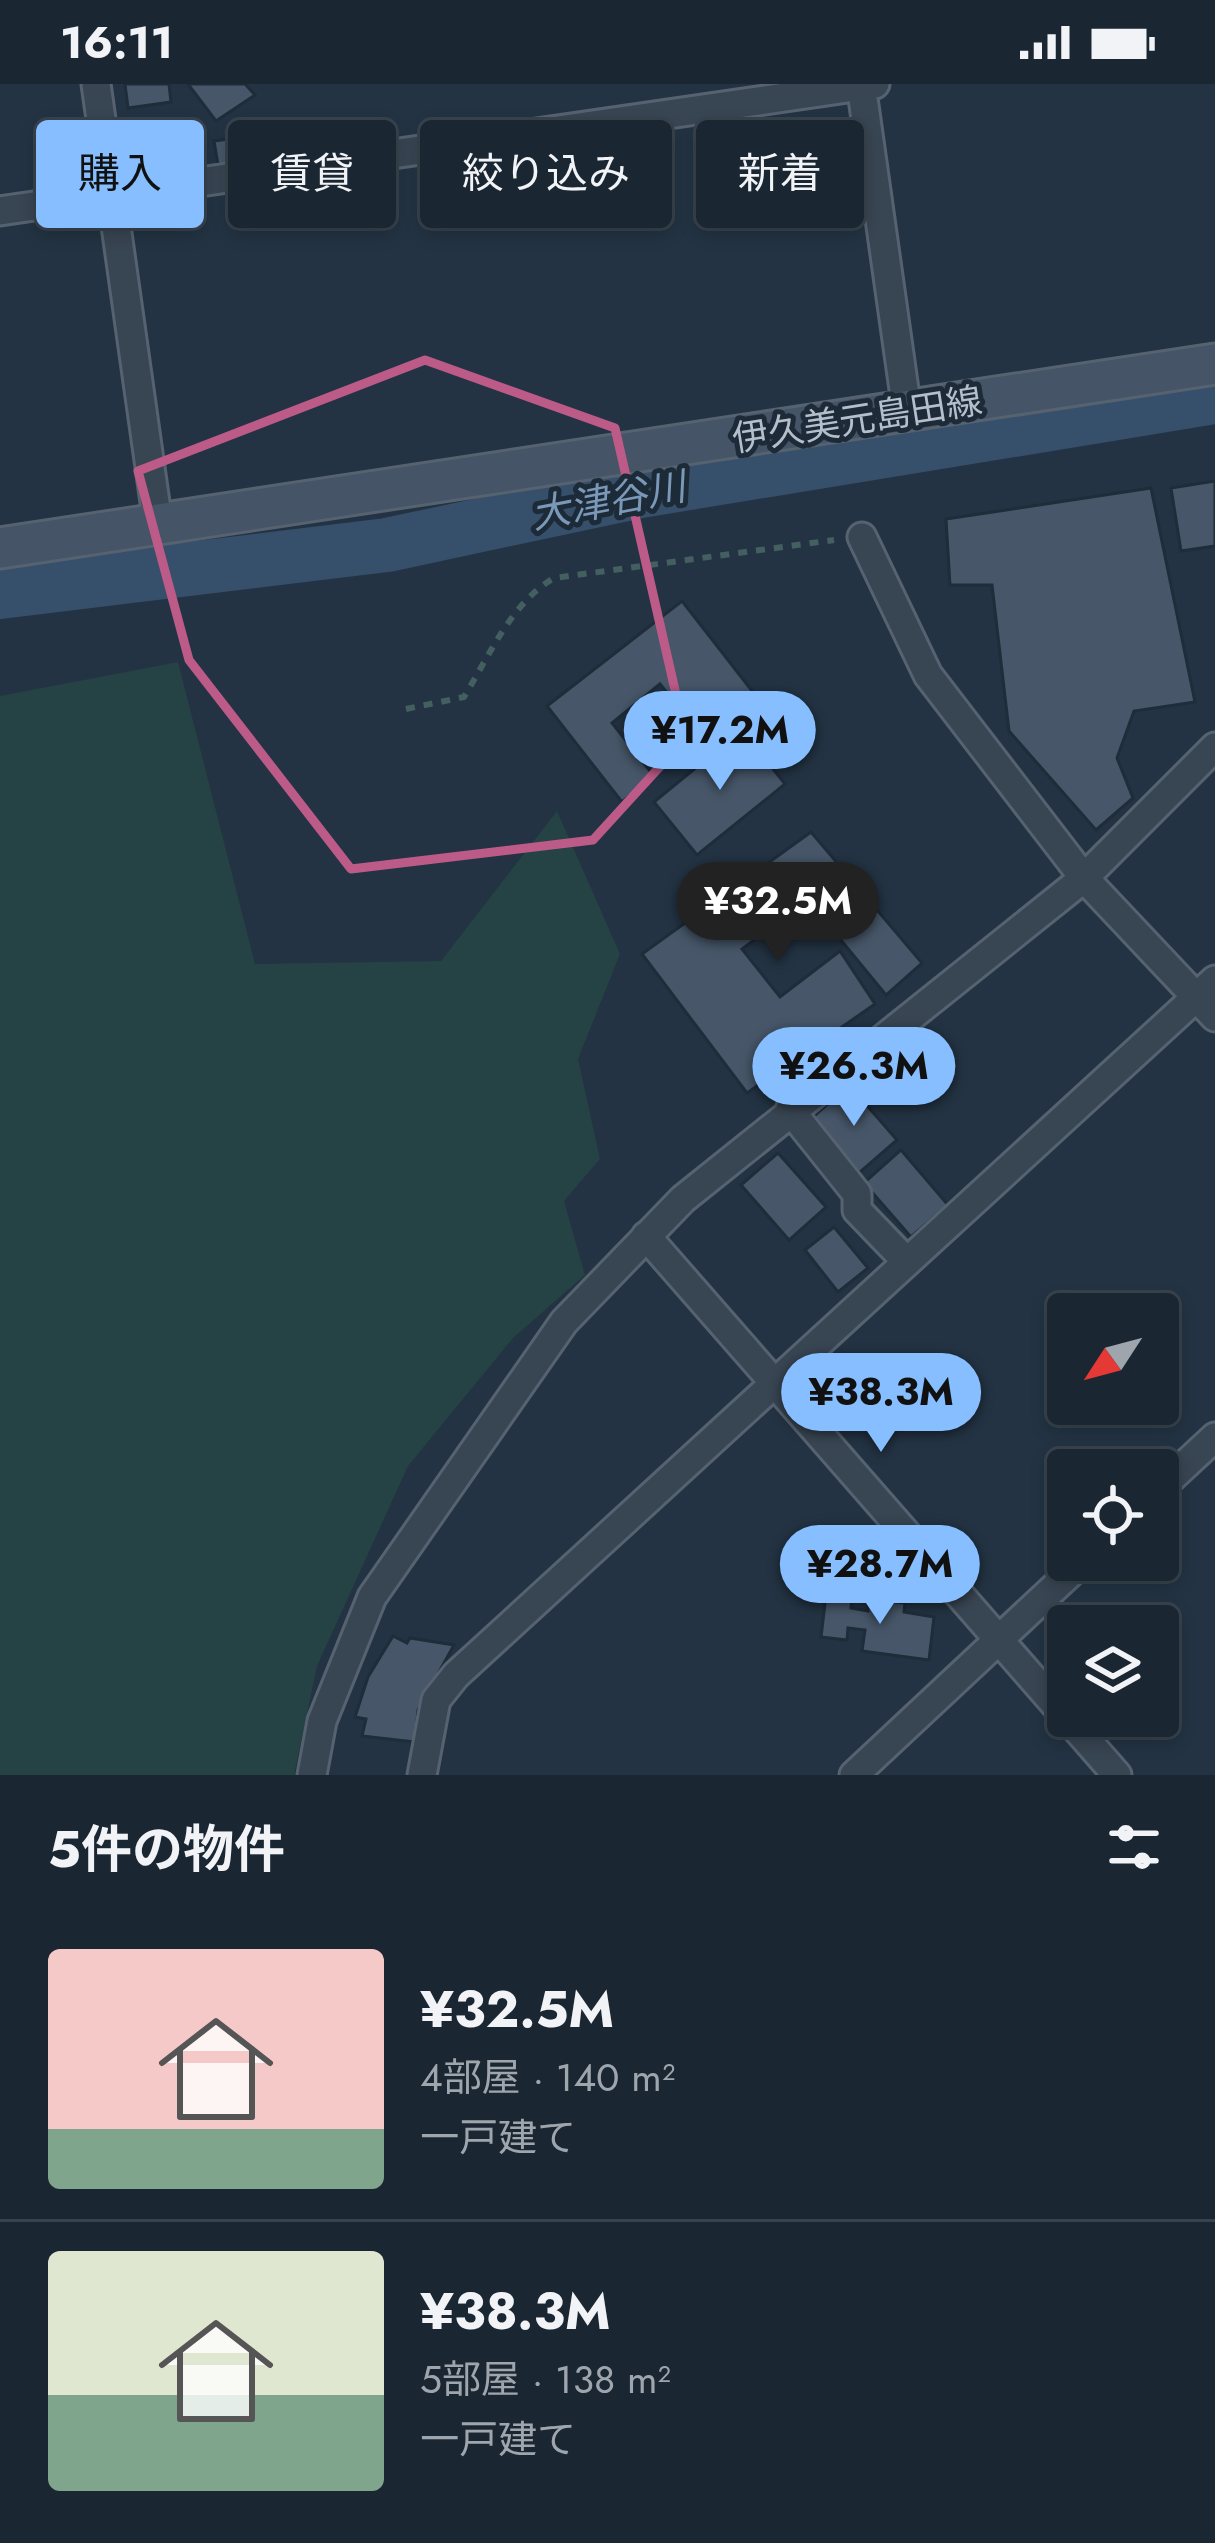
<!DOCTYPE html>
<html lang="ja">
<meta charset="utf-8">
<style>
:root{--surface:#1a2632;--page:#27323e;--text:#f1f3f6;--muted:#9fa5ac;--line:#38434d;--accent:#87beff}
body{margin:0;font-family:Jost,"Noto Sans JP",sans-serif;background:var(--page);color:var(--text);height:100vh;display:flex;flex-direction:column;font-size:45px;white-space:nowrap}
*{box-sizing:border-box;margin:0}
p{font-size:39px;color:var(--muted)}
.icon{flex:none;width:66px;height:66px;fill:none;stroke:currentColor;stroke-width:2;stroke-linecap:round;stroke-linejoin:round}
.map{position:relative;height:1691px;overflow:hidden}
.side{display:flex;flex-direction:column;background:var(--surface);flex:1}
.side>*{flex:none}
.banner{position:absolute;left:36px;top:36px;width:1143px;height:108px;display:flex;gap:24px}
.needle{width:78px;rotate:234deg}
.buttons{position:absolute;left:1047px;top:1209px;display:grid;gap:24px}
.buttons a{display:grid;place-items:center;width:132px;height:132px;border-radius:12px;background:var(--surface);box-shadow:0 6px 18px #0003,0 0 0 3px var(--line);font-size:60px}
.price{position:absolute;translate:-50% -102px;padding:0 27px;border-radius:42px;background:var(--accent);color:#111;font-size:39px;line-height:78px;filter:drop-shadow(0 3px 6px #0008)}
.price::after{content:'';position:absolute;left:50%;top:72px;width:36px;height:27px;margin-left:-18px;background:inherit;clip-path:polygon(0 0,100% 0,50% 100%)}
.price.current{background:#222;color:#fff}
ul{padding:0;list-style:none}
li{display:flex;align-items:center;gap:36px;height:300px;padding:0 48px}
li+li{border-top:3px solid var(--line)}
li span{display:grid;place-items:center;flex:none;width:336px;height:240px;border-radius:12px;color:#555}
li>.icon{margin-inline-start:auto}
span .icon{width:144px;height:144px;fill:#fffc;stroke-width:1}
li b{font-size:51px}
h2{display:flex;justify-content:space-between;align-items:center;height:144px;padding:0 48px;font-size:51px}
.tag{padding:0 42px;border-radius:12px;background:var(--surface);box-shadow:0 6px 18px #0003,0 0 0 3px var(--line);font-size:42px;line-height:108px}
.tag.current{background:var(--accent);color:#111}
.status{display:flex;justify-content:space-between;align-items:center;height:84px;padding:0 60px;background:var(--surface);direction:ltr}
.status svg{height:33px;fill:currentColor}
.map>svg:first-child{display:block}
.green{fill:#254244}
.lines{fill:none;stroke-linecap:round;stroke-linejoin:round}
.river{stroke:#36506b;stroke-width:54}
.building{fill:#475769;stroke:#1f2c3a;stroke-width:3}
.minor-casing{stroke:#566270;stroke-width:33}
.secondary-casing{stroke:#566270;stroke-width:45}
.path{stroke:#445f60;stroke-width:6;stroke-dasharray:9 9;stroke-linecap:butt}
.minor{stroke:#384552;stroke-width:27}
.secondary{stroke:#455466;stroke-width:39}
.marked{fill:none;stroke:#bd5b88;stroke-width:9;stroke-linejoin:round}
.labels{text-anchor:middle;stroke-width:10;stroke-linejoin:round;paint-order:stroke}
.street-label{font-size:36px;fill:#b5bfcc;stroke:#1d2a38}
.water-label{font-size:39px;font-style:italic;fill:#7a98b7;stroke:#1d2a38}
</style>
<div class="status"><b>16:11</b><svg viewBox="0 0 49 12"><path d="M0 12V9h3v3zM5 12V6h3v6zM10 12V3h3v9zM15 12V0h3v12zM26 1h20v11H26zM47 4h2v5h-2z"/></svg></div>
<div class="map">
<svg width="1215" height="1691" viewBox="0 0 1215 1691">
<rect width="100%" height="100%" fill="#233343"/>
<path class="green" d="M178 578 255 880 441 877 557 727 620 870 578 975 600 1075 564 1117 585 1191 513 1254 408 1382 317 1582 294 1691H0V612Z"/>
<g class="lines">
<path class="river" d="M0 508 387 461 640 407 1215 313"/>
</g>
<path class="building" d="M125 0H169L171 18 128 24Z
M188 0H245L255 11 216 37Z
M173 50 177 84 136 90 131 55Z
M257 51 261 75 218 81 214 57Z
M1215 397V462L1181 467 1171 404Z
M1151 404 1195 618 1134 627 1117 674 1133 714 1096 746 1009 647 992 501H950L946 435Z
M682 517 763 621 710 664 660 600 612 639 654 692 622 718 547 622Z
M742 646 785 700 697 771 654 718Z
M811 748 922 879 886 911 808 816 742 865 780 913 840 867 875 920 747 1009 642 870Z
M849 1001 897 1056 859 1089 812 1034Z
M901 1066 948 1121 911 1153 864 1099Z
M778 1069 826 1123 789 1156 741 1101Z
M834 1143 868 1184 838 1208 805 1166Z
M833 1479 858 1483 854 1506 829 1503Z
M826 1511 852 1514 851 1524 868 1527 869 1515 905 1519 904 1528 934 1533 929 1576 862 1567 865 1546 848 1544 847 1556 821 1553Z
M393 1552 407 1559 410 1554 454 1561 418 1626 415 1658 362 1652 366 1635 355 1633 368 1593Z"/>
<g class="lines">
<defs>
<path id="minor" d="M96 0 158 440
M861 0 907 327
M0 127 875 0
M862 453 928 591 1084 794 1215 933
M790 1026 857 1110V1126L907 1178
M646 1152 1117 1691
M1158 1406 1215 1353
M312 1691 322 1637 372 1513 564 1238 683 1115 1084 794 1215 663
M422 1691 436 1616 456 1591 1215 896
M854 1691 1084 1476"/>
<path id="secondary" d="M0 464 1215 280"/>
</defs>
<use href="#minor" class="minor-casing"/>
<use href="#secondary" class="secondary-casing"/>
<path class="path" d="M406 625 464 613C489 572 512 518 554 494L834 456"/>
<use href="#minor" class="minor"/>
<use href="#secondary" class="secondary"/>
</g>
<path class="marked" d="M425 276 615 344 686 654 593 756 351 785 189 576 138 387Z"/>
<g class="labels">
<g class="street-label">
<text transform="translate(857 335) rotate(-9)" y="13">伊久美元島田線</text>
</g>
<g class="water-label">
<text transform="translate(608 416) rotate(-11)" y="14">大津谷川</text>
</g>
</g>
</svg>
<div class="buttons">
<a><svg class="needle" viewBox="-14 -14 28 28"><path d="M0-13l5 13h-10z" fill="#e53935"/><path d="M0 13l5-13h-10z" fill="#9fa5ac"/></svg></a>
<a><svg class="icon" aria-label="locate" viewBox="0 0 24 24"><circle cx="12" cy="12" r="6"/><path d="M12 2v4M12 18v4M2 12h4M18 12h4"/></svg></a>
<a><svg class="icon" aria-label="layers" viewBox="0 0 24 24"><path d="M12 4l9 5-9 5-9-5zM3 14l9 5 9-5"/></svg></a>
</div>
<b class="price" style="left:720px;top:709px">¥17.2M</b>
<b class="price current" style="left:778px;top:880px">¥32.5M</b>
<b class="price" style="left:854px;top:1045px">¥26.3M</b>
<b class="price" style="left:881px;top:1371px">¥38.3M</b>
<b class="price" style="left:880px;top:1543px">¥28.7M</b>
<div class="banner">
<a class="tag current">購入</a>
<a class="tag">賃貸</a>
<a class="tag">絞り込み</a>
<a class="tag">新着</a>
</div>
</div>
<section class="side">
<h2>5件の物件<svg class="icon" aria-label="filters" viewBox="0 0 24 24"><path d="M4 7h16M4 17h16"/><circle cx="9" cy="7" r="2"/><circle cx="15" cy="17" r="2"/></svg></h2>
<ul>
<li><span style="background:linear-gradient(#f6c9c9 75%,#7fa58c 0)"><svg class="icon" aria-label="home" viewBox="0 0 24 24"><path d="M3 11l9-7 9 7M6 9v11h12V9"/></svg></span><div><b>¥32.5M</b><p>4部屋 · 140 m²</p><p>一戸建て</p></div></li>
<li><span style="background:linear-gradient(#dfe7d0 60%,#7fa58c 0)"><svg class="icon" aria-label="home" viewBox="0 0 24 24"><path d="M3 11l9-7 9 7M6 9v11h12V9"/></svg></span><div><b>¥38.3M</b><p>5部屋 · 138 m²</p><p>一戸建て</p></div></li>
</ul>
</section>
